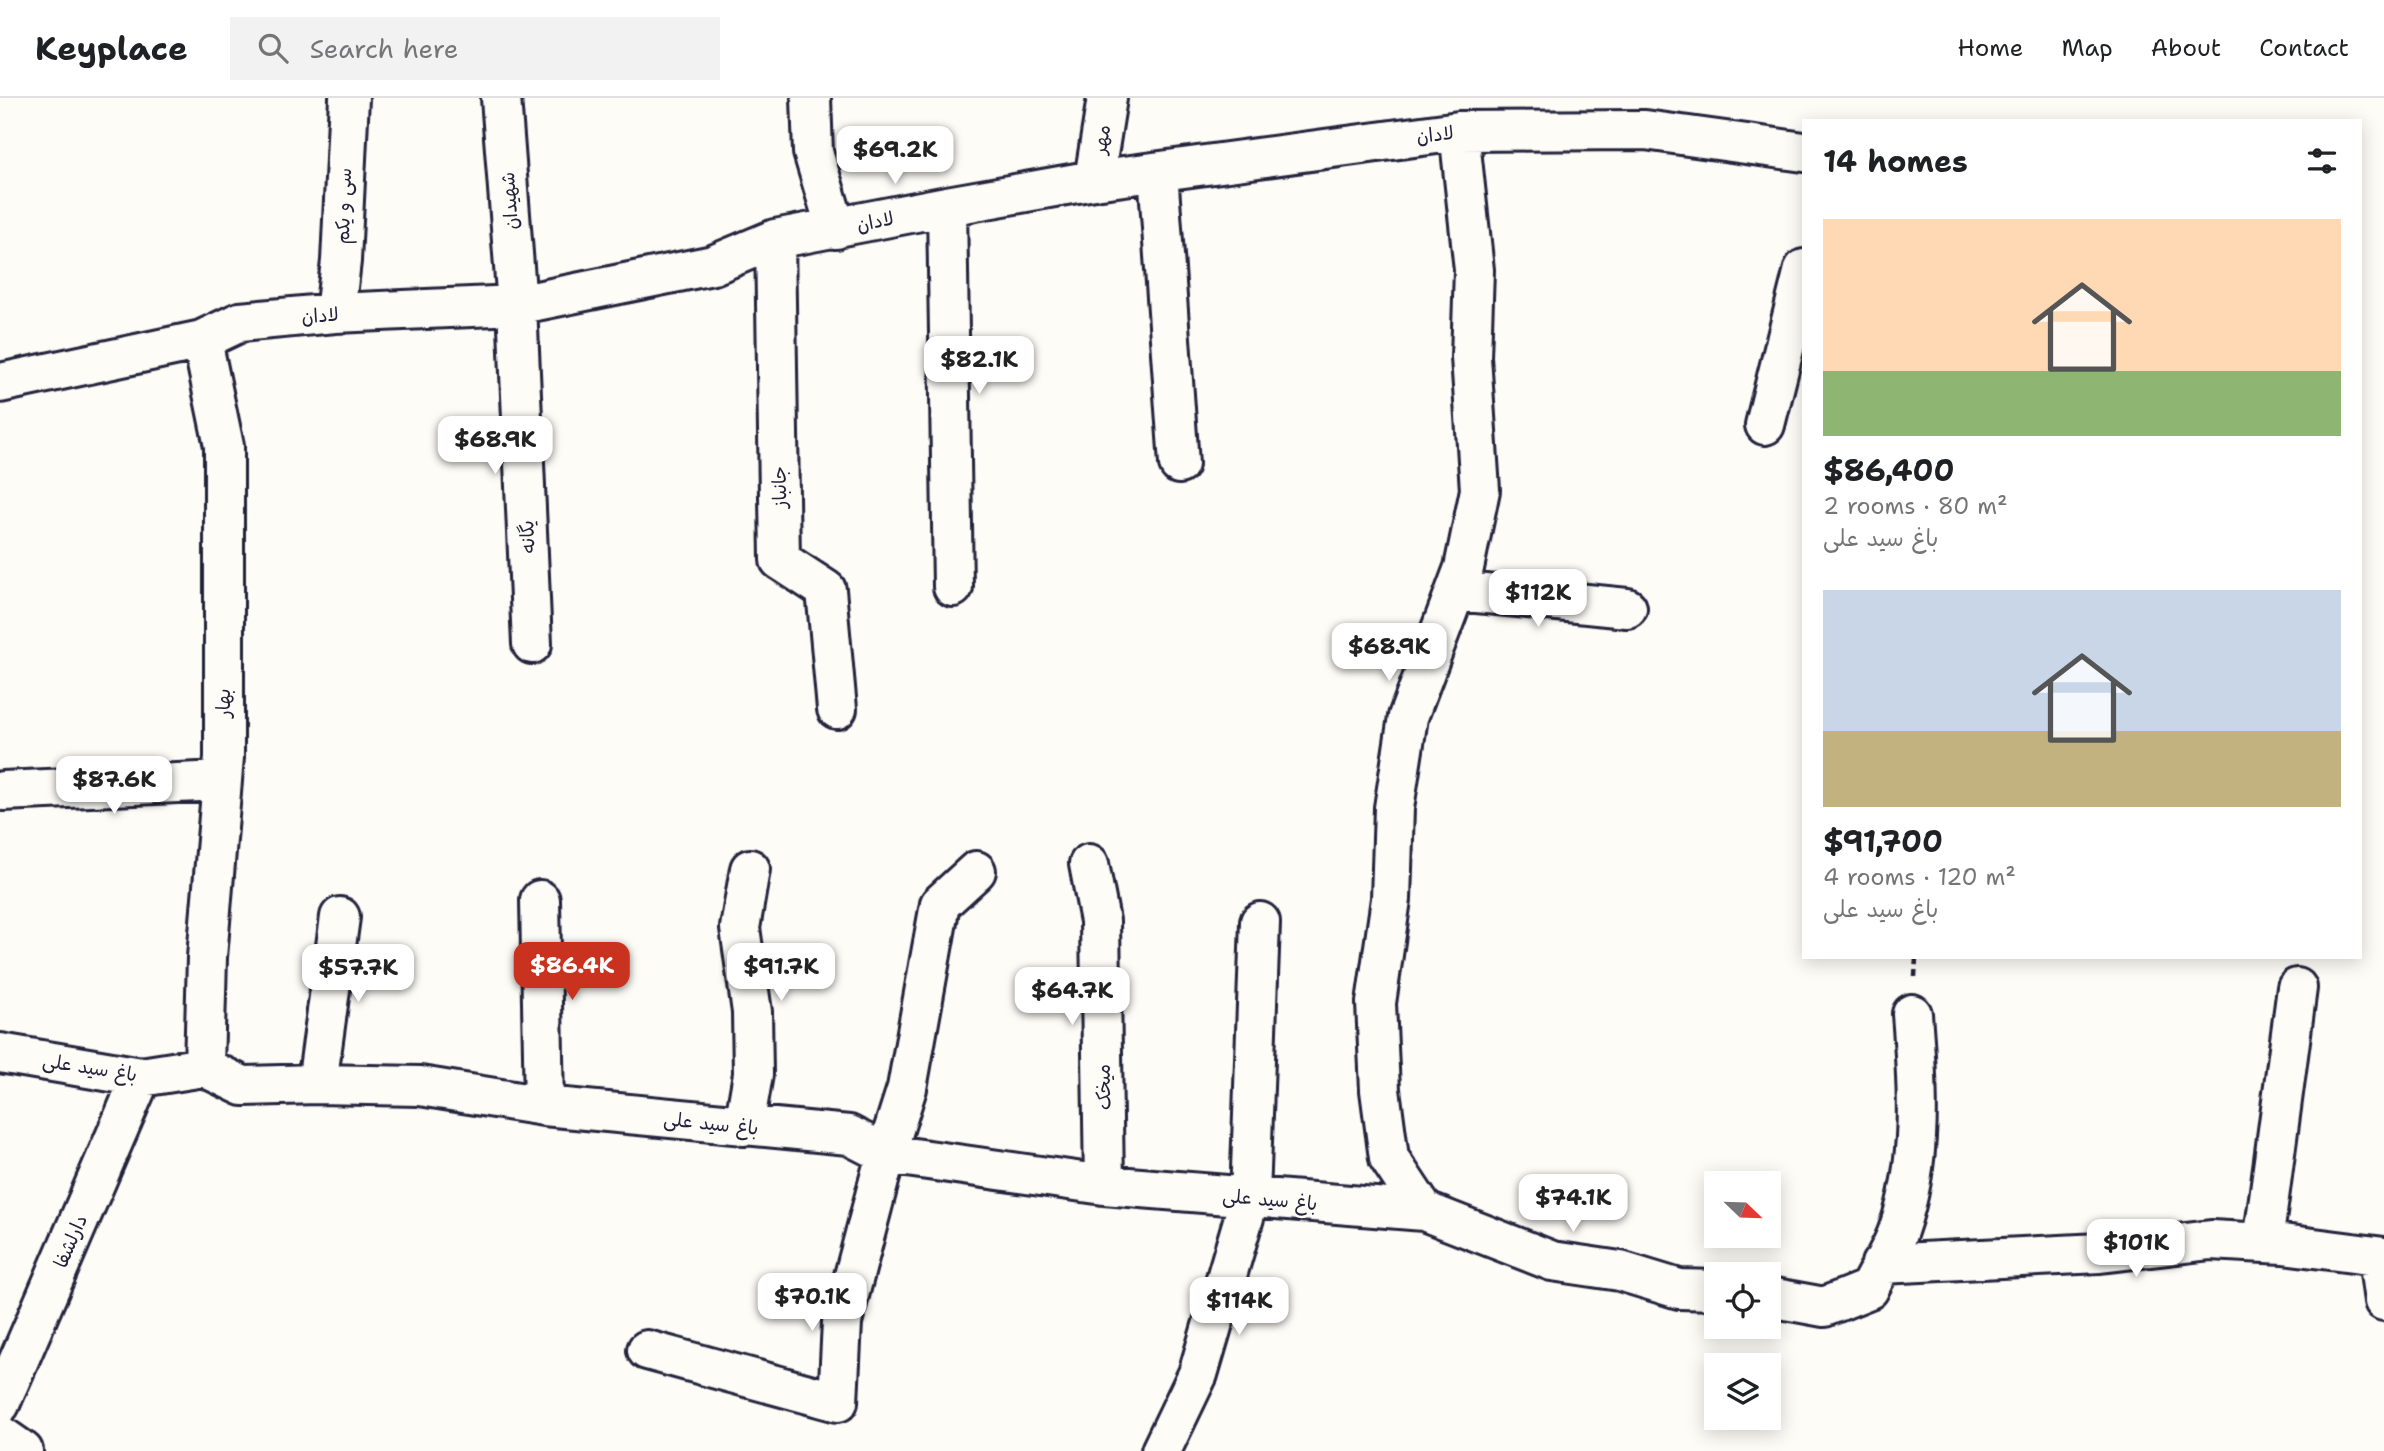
<!DOCTYPE html>
<meta charset="utf-8">
<style>
:root{--surface:#fff;--page:#f2f2f2;--text:#202124;--muted:#757577;--line:#e0e0e0;--accent:#c8321e}
body{margin:0;font-family:"Shantell Sans","Playpen Sans Arabic",sans-serif;background:var(--page);color:var(--text);height:100vh;display:flex;flex-direction:column;font-size:26px;white-space:nowrap}
*{box-sizing:border-box;margin:0}
p{font-size:23px;color:var(--muted)}
.icon{flex:none;width:38px;height:38px;fill:none;stroke:currentColor;stroke-width:2;stroke-linecap:round;stroke-linejoin:round}
.map{position:relative;flex:1;overflow:hidden}
.side{position:absolute;left:1802px;top:21px;width:560px;height:840px;display:flex;flex-direction:column;background:var(--surface);border-radius:0px;box-shadow:0 4px 18px #0003}
.side>*{flex:none}
.needle{width:46px;rotate:113deg}
.tools{position:absolute;left:1704px;top:1073px;display:grid;gap:14px}
.tools a{display:grid;place-items:center;width:77px;height:77px;border-radius:0px;background:var(--surface);box-shadow:0 4px 18px #0003;font-size:35px}
.price{position:absolute;translate:-50% -60px;padding:0 16px;border-radius:14px;background:#fff;color:#222;font-size:23px;line-height:46px;filter:drop-shadow(0 2px 4px #0008)}
.price::after{content:'';position:absolute;left:50%;top:42px;width:21px;height:16px;margin-left:-10px;background:inherit;clip-path:polygon(0 0,100% 0,50% 100%)}
.price.active{background:var(--accent);color:#fff}
ul{padding:0;list-style:none}
li{display:grid;align-content:center;gap:14px;height:371px;padding:0 21px}
li span{display:grid;place-items:center;height:217px;border-radius:0px;color:#555}
li>.icon{margin-inline-start:auto}
span .icon{width:126px;height:126px;fill:#fffc;stroke-width:1}
li b{font-size:30px}
h2{display:flex;justify-content:space-between;align-items:center;height:84px;padding:0 21px;font-size:30px}
header{display:flex;align-items:center;gap:42px;box-sizing:border-box;height:98px;padding:0 35px;background:var(--surface);border-bottom:2px solid var(--line)}
header strong{font-size:33px}
nav{display:flex;gap:38px;margin-inline-start:auto;font-size:24px}
.search{width:490px;height:63px;background:var(--page);display:flex;align-items:center;gap:18px;box-sizing:border-box;padding:0 24px;border-radius:0px;color:var(--muted);font-size:26px}
.map>svg:first-child{display:block}
.lines{fill:none;stroke-linecap:round;stroke-linejoin:round}
.street-casing{stroke:#22223b;stroke-width:44}
.path{stroke:#22223b;stroke-width:4.5;stroke-dasharray:7 5;stroke-linecap:butt}
.street{stroke:#fdfcf7;stroke-width:38}
.labels{text-anchor:middle;stroke-width:5;stroke-linejoin:round;paint-order:stroke}
.street-label{font-size:19px;fill:#22223b;stroke:#fdfcf7}
</style>
<header>
<strong>Keyplace</strong>
<div class="search"><svg class="icon" aria-label="search" viewBox="0 0 24 24"><circle cx="10" cy="10" r="6"/><path d="M15 15l6 6"/></svg>Search here</div>
<nav><a>Home</a><a>Map</a><a>About</a><a>Contact</a></nav>
</header>
<div class="map">
<svg width="2384" height="1353" viewBox="0 0 2384 1353">
<rect width="100%" height="100%" fill="#fdfcf7"/>
<filter id="ink" filterUnits="userSpaceOnUse"><feTurbulence type="fractalNoise" baseFrequency=".0143" numOctaves="2"/><feDisplacementMap in="SourceGraphic" scale="14" xChannelSelector="R" yChannelSelector="G"/><feConvolveMatrix kernelMatrix="1 2 1 2 8 2 1 2 1" color-interpolation-filters="sRGB"/></filter>
<g filter="url(#ink)">
<g class="lines">
<defs>
<path id="street" d="M501 0 517 207 532 546
M811 0 813 54 836 131
M1459 33 1474 172 1471 259 1480 392 1464 470 1408 619 1394 710 1391 801 1376 905 1380 992 1389 1060 1424 1113 1552 1163 1620 1173 1679 1191 1717 1192
M1158 74 1179 366
M1094 82 1107 0
M947 108 953 489
M775 141 780 462 826 492 837 611
M335 215 341 163 349 0
M202 242 224 348V659L207 859 204 969
M0 285 202 242 240 224 335 215 517 207 713 167 775 141 947 108 1094 82 1459 33 1645 32 1804 54
M1765 327 1804 171
M1456 493 1627 510
M3 693 221 683
M1089 766 1100 823 1104 1087
M540 802 544 1008
M0 955 141 979 204 969 243 988 317 986 420 988 544 1008 849 1037 886 1056 1104 1087 1424 1113
M317 986 340 819
M744 1028 753 976 752 914 740 830 750 771
M2263 1145 2297 890
M2378 1160 2384 1203
M1881 1166 2100 1155 2211 1142 2283 1146 2384 1159
M1769 1199 1824 1209 1869 1191C1878 1172 1891 1153 1898 1133 1923 1062 1918 989 1912 916
M647 1252 838 1304 842 1224 886 1056 907 990 940 806 976 773
M0 1306 141 979
M0 1337 23 1353
M1161 1353 1198 1276 1250 1099 1260 824"/>
</defs>
<use href="#street" class="street-casing"/>
<path class="path" d="M1915 879 1916 859"/>
<use href="#street" class="street"/>
</g>
</g>
<g class="labels">
<g class="street-label">
<text transform="translate(1435 36) rotate(-7)" y="7">لادان</text>
<text transform="translate(1101 41) rotate(-81)" y="7">مهر</text>
<text transform="translate(509 103) rotate(-94)" y="7">شهیدان</text>
<text transform="translate(343 108) rotate(-88)" y="7">سی و یکم</text>
<text transform="translate(875 123) rotate(-12)" y="7">لادان</text>
<text transform="translate(320 217) rotate(-5)" y="7">لادان</text>
<text transform="translate(779 389) rotate(-91)" y="7">جانباز</text>
<text transform="translate(527 439) rotate(-93)" y="7">یگانه</text>
<text transform="translate(223 605) rotate(-90)" y="7">بهار</text>
<text transform="translate(90 969) rotate(9)" y="7">باغ سید علی</text>
<text transform="translate(1103 989) rotate(-91)" y="7">میخک</text>
<text transform="translate(711 1025) rotate(6)" y="7">باغ سید علی</text>
<text transform="translate(1270 1101) rotate(5)" y="7">باغ سید علی</text>
<text transform="translate(70 1143) rotate(-67)" y="7">دارلشفا</text>
</g>
</g>
</svg>
<div class="tools">
<a><svg class="needle" viewBox="-14 -14 28 28"><path d="M0-13l5 13h-10z" fill="#e53935"/><path d="M0 13l5-13h-10z" fill="#757577"/></svg></a>
<a><svg class="icon" aria-label="locate" viewBox="0 0 24 24"><circle cx="12" cy="12" r="6"/><path d="M12 2v4M12 18v4M2 12h4M18 12h4"/></svg></a>
<a><svg class="icon" aria-label="layers" viewBox="0 0 24 24"><path d="M12 4l9 5-9 5-9-5zM3 14l9 5 9-5"/></svg></a>
</div>
<b class="price" style="left:895px;top:88px">$69.2K</b>
<b class="price" style="left:979px;top:298px">$82.1K</b>
<b class="price" style="left:495px;top:378px">$68.9K</b>
<b class="price" style="left:1538px;top:531px">$112K</b>
<b class="price" style="left:1389px;top:585px">$68.9K</b>
<b class="price" style="left:114px;top:718px">$87.6K</b>
<b class="price active" style="left:572px;top:904px">$86.4K</b>
<b class="price" style="left:781px;top:905px">$91.7K</b>
<b class="price" style="left:358px;top:906px">$57.7K</b>
<b class="price" style="left:1072px;top:929px">$64.7K</b>
<b class="price" style="left:1573px;top:1136px">$74.1K</b>
<b class="price" style="left:2136px;top:1181px">$101K</b>
<b class="price" style="left:812px;top:1235px">$70.1K</b>
<b class="price" style="left:1239px;top:1239px">$114K</b>
<section class="side">
<h2>14 homes<svg class="icon" aria-label="filters" viewBox="0 0 24 24"><path d="M4 7h16M4 17h16"/><circle cx="9" cy="7" r="2"/><circle cx="15" cy="17" r="2"/></svg></h2>
<ul>
<li><span style="background:linear-gradient(#ffd9b3 70%,#8fb573 0)"><svg class="icon" aria-label="home" viewBox="0 0 24 24"><path d="M3 11l9-7 9 7M6 9v11h12V9"/></svg></span><div><b>$86,400</b><p>2 rooms · 80 m²</p><p>باغ سید علی</p></div></li>
<li><span style="background:linear-gradient(#c9d6e8 65%,#c2b280 0)"><svg class="icon" aria-label="home" viewBox="0 0 24 24"><path d="M3 11l9-7 9 7M6 9v11h12V9"/></svg></span><div><b>$91,700</b><p>4 rooms · 120 m²</p><p>باغ سید علی</p></div></li>
</ul>
</section>
</div>
